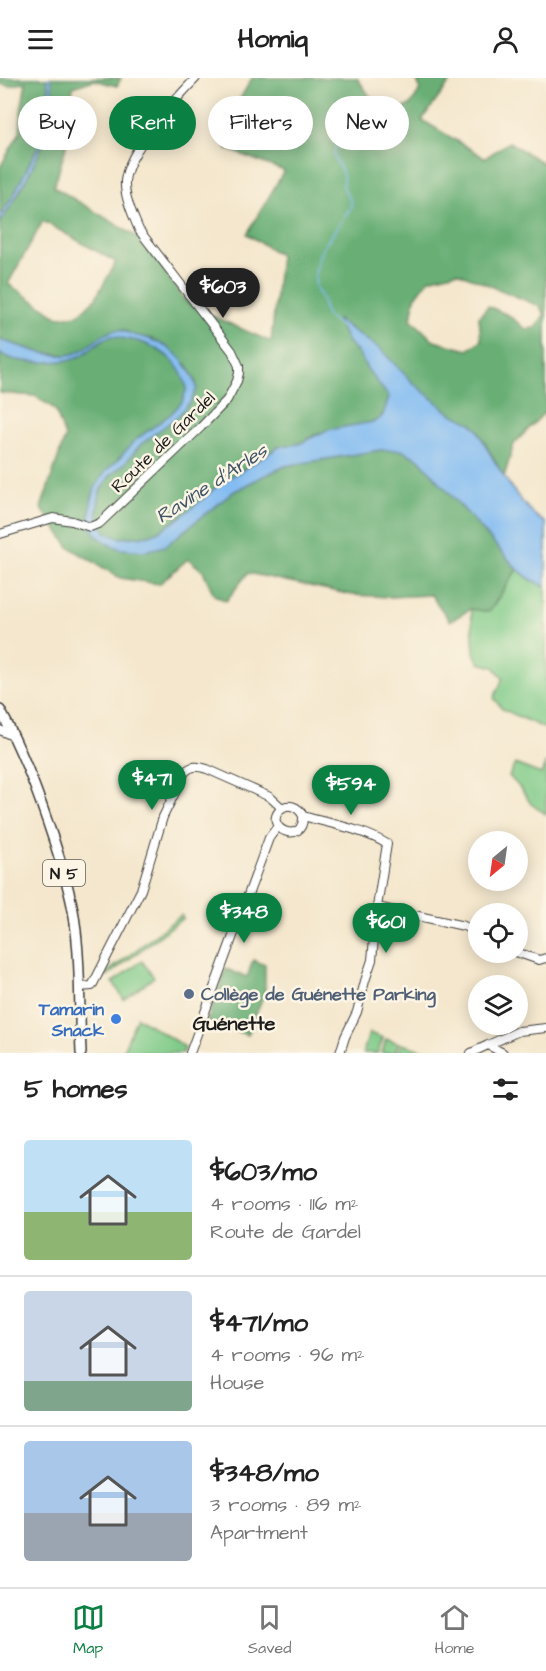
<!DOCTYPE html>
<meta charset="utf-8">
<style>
:root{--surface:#fff;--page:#f2f2f2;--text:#222;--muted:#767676;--line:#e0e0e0;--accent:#0b8043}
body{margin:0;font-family:"Architects Daughter",sans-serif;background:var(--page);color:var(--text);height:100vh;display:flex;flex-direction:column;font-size:22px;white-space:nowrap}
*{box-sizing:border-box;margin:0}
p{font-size:20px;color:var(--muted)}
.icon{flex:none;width:33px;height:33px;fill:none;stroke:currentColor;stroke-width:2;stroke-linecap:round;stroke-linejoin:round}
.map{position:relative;height:975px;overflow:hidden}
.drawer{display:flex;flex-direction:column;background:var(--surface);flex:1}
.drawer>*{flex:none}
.top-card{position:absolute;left:18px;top:18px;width:510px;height:54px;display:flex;gap:12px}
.needle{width:39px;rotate:209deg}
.buttons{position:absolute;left:468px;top:753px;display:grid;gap:12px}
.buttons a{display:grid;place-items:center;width:60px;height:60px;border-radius:50%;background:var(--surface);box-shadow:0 3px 15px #0003;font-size:30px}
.price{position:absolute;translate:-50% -51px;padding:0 14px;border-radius:21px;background:var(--accent);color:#fff;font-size:20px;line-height:39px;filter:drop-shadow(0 2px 3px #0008)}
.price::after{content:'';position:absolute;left:50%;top:36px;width:18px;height:14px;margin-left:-9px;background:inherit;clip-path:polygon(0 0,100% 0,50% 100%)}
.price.current{background:#222;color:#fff}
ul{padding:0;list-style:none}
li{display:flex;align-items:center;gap:18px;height:150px;padding:0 24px}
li+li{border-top:2px solid var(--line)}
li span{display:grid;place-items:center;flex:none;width:168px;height:120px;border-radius:6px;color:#555}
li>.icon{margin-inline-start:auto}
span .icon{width:72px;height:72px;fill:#fffc;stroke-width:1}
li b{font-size:26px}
h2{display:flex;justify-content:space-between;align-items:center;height:72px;padding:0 24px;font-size:26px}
.chip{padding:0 21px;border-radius:27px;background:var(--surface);box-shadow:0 3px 15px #0003;font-size:21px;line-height:54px}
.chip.current{background:var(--accent);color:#fff}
header{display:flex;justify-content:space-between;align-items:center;height:78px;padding:0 24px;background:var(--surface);font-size:27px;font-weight:700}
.dock{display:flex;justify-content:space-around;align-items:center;height:84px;border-top:2px solid var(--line);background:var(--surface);font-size:16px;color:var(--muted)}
.dock a{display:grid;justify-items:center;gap:3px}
.dock .current{color:var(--accent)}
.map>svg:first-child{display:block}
.green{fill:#7fca88;stroke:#4e7352;stroke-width:1.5}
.forest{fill:#67ae74;stroke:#426548;stroke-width:1.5;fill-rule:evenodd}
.water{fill:#81bbf2;stroke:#4e6c87;stroke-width:1.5}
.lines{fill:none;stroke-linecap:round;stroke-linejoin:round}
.stream{stroke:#81bbf2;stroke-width:1.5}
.minor-casing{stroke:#3c3a37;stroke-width:10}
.major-casing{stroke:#3c3a37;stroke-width:12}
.minor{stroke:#fff;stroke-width:8}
.major{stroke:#fff;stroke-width:9}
.service-dot{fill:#5c6f8a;stroke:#fcf5e5;stroke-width:2}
.shop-dot{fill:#3f7fe0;stroke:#fcf5e5;stroke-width:2}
.labels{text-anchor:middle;stroke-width:5;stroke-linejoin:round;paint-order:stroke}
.shield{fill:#fcf5e5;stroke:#5f5d58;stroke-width:1.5}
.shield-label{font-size:16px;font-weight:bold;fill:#1c1c1c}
.street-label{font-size:18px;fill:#1c1c1c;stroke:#fcf5e5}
.service-label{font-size:18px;font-weight:bold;fill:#4e5e75;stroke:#fcf5e5;text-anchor:start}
.shop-label{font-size:18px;font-weight:bold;fill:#366cbe;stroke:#fcf5e5;text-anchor:end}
.water-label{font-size:20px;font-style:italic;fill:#3f5467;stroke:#fcf5e5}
.neighbourhood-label{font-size:20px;font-weight:bold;fill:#1c1c1c;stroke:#fcf5e5}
</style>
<header><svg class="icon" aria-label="menu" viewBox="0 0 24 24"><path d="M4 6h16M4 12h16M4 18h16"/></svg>Homiq<svg class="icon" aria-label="person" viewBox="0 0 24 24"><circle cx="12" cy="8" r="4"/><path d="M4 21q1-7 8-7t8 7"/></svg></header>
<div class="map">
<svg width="546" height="975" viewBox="0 0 546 975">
<rect width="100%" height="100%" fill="#fcf5e5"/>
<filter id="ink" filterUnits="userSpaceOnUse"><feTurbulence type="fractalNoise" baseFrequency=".0167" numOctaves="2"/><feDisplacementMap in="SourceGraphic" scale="12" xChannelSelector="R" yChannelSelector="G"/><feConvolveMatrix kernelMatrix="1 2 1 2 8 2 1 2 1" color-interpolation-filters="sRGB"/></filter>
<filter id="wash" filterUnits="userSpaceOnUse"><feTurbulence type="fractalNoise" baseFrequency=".008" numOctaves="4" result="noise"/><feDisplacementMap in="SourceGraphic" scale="24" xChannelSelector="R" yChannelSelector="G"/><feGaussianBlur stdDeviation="1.35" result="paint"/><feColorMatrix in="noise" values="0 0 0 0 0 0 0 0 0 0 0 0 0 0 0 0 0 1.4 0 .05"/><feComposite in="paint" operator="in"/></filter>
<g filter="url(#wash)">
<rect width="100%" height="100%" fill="#f4e7cd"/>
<path class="green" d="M517 491 530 501 546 509V651L502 631 494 620 503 600 494 589 479 585 474 575 471 531 490 533Z
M546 684V736L531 726 521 711 509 698 515 686 541 696Z
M181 837 183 840 107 898 105 896Z
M142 883 154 899 124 922 113 904Z
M137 939 185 969 183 975H122Z
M369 955 383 960 378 975H363Z
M386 961 399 965 395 975H382Z
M402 966 425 973V975H399Z"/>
<path class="forest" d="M0 0H47L49 10 48 27 40 65 12 120 0 138V89L20 54 21 33 26 4 10 8 0 6Z
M51 0H121L117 8 94 2 73 9 66 69 54 109 144 163 185 222 217 240 271 264 280 177 247 156 284 93 227 71 224 49 252 0H357L369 17 391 34C408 31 414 26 420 10L416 0H453L422 42 485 80 509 64 546 87V333L514 366 504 399 477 351 471 345 450 335 435 323 413 305 380 271 338 242 348 264 359 276 368 292 388 316 389 321 385 333 378 343 319 355 299 366 282 368 277 370 220 405 193 430 161 452 150 457 137 459 120 460 106 455 100 448 97 440 98 424 100 413 109 399 126 384 140 367 167 346 196 305 188 288 169 270 152 261 133 257 123 252 114 253 106 256 81 274 67 277 43 275 0 262V145L20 113 44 64 51 27ZM43 143 116 184 95 221 78 237 58 239 8 206ZM457 194 539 228 545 236 535 250 526 251 508 237 488 228 479 239 481 262 468 272 434 263 411 241 415 220 429 201Z
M112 258C137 261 164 269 180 292 183 297 185 304 187 310L182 324 171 336 139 359 100 401 92 418 89 439V447L96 457 165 468 233 414 259 400 285 388 381 372H401L419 381 517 491 489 534 471 531 450 543 431 517 389 519 352 517 248 495 226 523 214 517 203 493 188 481 159 506 120 500 69 469 41 430 65 359 55 331 35 318 0 315V276C4 278 9 280 13 281 28 285 66 285 80 278 91 273 99 262 112 258Z
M253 882 265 887V913L248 957 207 944 226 891 247 899Z"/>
<path class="water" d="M47 0H51C60 48 25 106 0 145V138L12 120 40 65 48 27 49 10Z
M337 242 380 271 413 305 435 323 450 335 471 345 477 351C489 376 521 432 546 445V509L530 501 517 491 419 381 401 372H380L285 388 259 400 233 414 165 468 145 473 121 471 108 466 96 457 89 447 91 425 95 410 105 394 120 380 133 364 171 336 182 324 187 310C185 304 183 298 180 293 169 274 147 263 126 261 122 260 117 258 113 258 101 259 91 272 82 277 68 286 33 285 17 282 12 281 6 278 0 276V262C22 268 44 279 68 277 86 275 95 259 112 253 121 250 126 255 134 257 165 263 188 279 197 310L191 323 178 338 140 367 126 384 109 399 100 413 97 434 99 444 106 455 120 460 137 459 150 457 161 452 174 444 203 421 223 403 243 392 277 370 282 368 299 366 327 352 373 344 378 342 383 337 389 319 368 292 359 276 348 264Z"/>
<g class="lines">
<path class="stream" d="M340 59 335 71 334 78 343 96V108L351 124V129L321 173 318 182 315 197 316 211 322 220 325 236 341 249"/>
</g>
</g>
<g filter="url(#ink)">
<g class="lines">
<defs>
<path id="minor" d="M0 456 53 440 72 443 90 449 100 445 201 349 227 322 237 303 239 295V288L232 273 139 152C133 137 124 119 125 103 128 72 175 22 196 0
M0 652 14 659
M303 738C304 768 264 751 279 733 287 723 299 729 303 738 331 746 363 751 387 766L377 829 372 882 365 903 357 934 345 959 340 975
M377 829 464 848 478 856
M516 874 539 882 546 880
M79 909 92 908 141 812 163 739 185 694C192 687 198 688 207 691L270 719 282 730
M488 967 519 953 546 950
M190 975 269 760 278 748
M471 975 488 967 503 975"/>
<path id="major" d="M0 632C23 674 39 718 54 763 62 788 70 812 74 838 81 883 79 929 81 975"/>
</defs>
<use href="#minor" class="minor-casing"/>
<use href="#major" class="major-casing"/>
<use href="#minor" class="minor"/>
<use href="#major" class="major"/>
</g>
</g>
<circle class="service-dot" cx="189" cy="916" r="6"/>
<circle class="shop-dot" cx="116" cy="941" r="6"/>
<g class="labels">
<rect class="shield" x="43" y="782" width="42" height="26" rx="4.5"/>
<g class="shield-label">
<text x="64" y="801">N 5</text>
</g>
<g class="street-label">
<text transform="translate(163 364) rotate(-44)" y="6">Route de Gardel</text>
</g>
<g class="service-label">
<text x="201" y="922">Collège de Guénette Parking</text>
</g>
<g class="shop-label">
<text x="104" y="937">Tamarin<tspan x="104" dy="21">Snack</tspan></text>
</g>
<g class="water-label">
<text transform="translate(211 405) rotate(-33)" y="7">Ravine d'Arles</text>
</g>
<g class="neighbourhood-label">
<text x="234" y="952">Guénette</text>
</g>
</g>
</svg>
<div class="buttons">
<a><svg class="needle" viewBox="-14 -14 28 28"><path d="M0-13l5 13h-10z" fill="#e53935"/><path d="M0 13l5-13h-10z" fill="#767676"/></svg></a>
<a><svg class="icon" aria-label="locate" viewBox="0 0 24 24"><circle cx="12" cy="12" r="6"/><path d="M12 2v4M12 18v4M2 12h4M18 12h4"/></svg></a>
<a><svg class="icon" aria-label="layers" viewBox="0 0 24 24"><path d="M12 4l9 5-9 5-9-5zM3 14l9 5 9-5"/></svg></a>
</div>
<b class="price current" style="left:223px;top:241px">$603</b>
<b class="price" style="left:152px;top:733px">$471</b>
<b class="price" style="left:351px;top:738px">$594</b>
<b class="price" style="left:244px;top:866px">$348</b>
<b class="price" style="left:386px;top:876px">$601</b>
<div class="top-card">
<a class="chip">Buy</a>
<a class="chip current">Rent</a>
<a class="chip">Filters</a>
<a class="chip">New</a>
</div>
</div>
<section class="drawer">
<h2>5 homes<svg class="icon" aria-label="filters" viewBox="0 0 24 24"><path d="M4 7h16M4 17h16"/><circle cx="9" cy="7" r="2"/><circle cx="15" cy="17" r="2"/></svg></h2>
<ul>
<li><span style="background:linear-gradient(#bfe0f5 60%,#8fb573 0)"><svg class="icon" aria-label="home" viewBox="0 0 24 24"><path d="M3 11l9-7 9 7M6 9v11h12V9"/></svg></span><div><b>$603/mo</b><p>4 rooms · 116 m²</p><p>Route de Gardel</p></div></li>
<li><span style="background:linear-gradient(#c9d6e8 75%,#7fa58c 0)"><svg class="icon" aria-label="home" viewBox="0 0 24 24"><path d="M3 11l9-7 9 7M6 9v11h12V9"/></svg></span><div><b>$471/mo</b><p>4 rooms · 96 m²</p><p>House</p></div></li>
<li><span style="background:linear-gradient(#a9c7e8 60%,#9aa5b1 0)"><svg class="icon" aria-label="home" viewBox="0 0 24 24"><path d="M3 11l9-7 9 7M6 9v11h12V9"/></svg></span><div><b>$348/mo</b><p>3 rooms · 89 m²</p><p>Apartment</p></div></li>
</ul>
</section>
<nav class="dock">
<a class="current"><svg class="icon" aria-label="map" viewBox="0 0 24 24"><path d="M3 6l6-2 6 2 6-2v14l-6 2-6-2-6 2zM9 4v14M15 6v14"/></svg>Map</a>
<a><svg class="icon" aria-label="saved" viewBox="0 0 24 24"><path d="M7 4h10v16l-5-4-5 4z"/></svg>Saved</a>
<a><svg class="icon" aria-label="home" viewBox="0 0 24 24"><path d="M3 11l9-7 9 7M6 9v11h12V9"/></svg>Home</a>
</nav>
